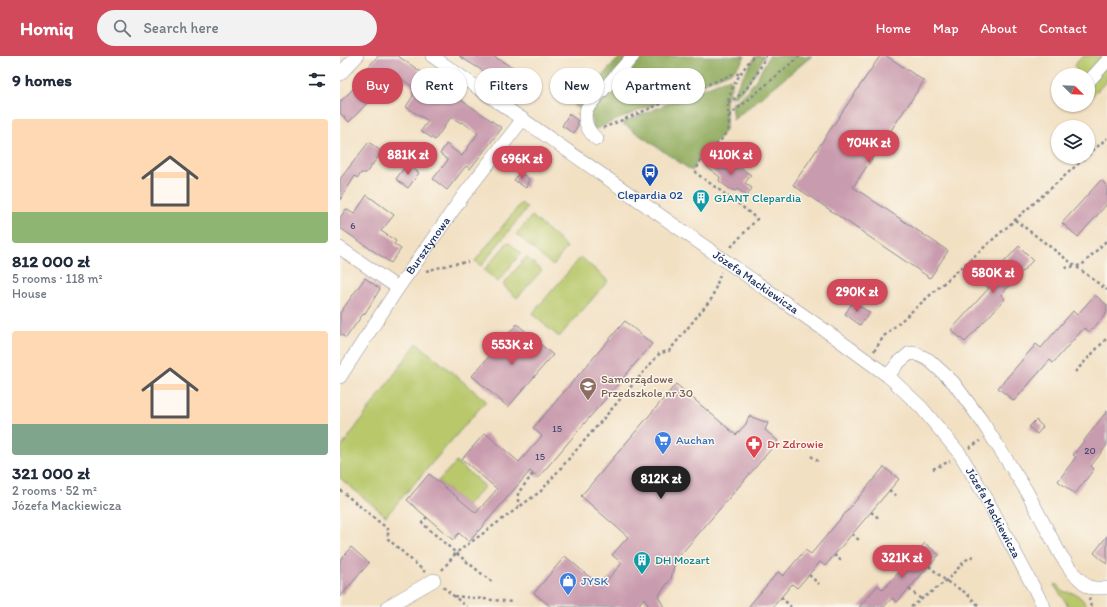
<!DOCTYPE html>
<meta charset="utf-8">
<style>
:root{--surface:#fff;--page:#f2f2f3;--text:#1f2937;--muted:#747a83;--accent:#d1495b}
body{margin:0;font-family:Itim,sans-serif;background:var(--page);color:var(--text);height:100vh;display:flex;flex-direction:column;font-size:15px;white-space:nowrap}
*{box-sizing:border-box;margin:0}
p{font-size:13px;color:var(--muted)}
.icon{flex:none;width:22px;height:22px;fill:none;stroke:currentColor;stroke-width:2;stroke-linecap:round;stroke-linejoin:round}
.map{position:relative;flex:1;overflow:hidden}
.details{display:flex;flex-direction:column;background:var(--surface);width:340px}
.details>*{flex:none}
.guide{position:absolute;left:12px;top:12px;width:380px;height:36px;display:flex;gap:8px}
.needle{width:26px;rotate:113deg}
.fabs{position:absolute;left:711px;top:12px;display:grid;gap:8px}
.fabs a{display:grid;place-items:center;width:44px;height:44px;border-radius:50%;background:var(--surface);box-shadow:0 1px 3px #0004;font-size:20px}
.price{position:absolute;translate:-50% -34px;padding:0 9px;border-radius:14px;background:var(--accent);color:#fff;font-size:13px;line-height:26px;filter:drop-shadow(0 1px 2px #0008)}
.price::after{content:'';position:absolute;left:50%;top:24px;width:12px;height:9px;margin-left:-6px;background:inherit;clip-path:polygon(0 0,100% 0,50% 100%)}
.price.on{background:#222;color:#fff}
ul{padding:0;list-style:none}
li{display:grid;align-content:center;gap:8px;height:212px;padding:0 12px}
li span{display:grid;place-items:center;height:124px;border-radius:4px;color:#555}
li>.icon{margin-inline-start:auto}
span .icon{width:72px;height:72px;fill:#fffc;stroke-width:1}
li b{font-size:17px}
h2{display:flex;justify-content:space-between;align-items:center;height:48px;padding:0 12px;font-size:17px}
.pill{padding:0 14px;border-radius:18px;background:var(--surface);box-shadow:0 1px 3px #0004;font-size:14px;line-height:36px}
.pill.on{background:var(--accent);color:#fff}
header{display:flex;align-items:center;gap:24px;box-sizing:border-box;height:56px;padding:0 20px;background:var(--accent);color:#fff}
header strong{font-size:19px}
nav{display:flex;gap:22px;margin-inline-start:auto;font-size:14px}
.search{width:280px;height:36px;background:var(--page);display:flex;align-items:center;gap:10px;box-sizing:border-box;padding:0 14px;border-radius:22px;color:var(--muted);font-size:15px}
main{display:flex;flex:1;min-height:0}
.map>svg:first-child{display:block}
.green{fill:#b8c86b;stroke:#6a7c64}
.forest{fill:#92ac5f;stroke:#566e5e}
.building{fill:#c99bae}
.lines{fill:none;stroke-linecap:round;stroke-linejoin:round}
.minor-casing{stroke:#868890;stroke-width:14}
.path{stroke:#868890;stroke-width:2.5;stroke-dasharray:3 3;stroke-linecap:butt}
.minor{stroke:#fff;stroke-width:13}
.labels{text-anchor:middle;stroke-width:3;stroke-linejoin:round;paint-order:stroke}
.number-label{font-size:10px;fill:#464a72}
.transit-label{font-size:12px;fill:#164399;stroke:#fbf7ec}
.culture-label{font-size:12px;fill:#0d838f;stroke:#fbf7ec;text-anchor:start}
.street-label{font-size:12px;fill:#1b2f5e;stroke:#fbf7ec}
.education-label{font-size:12px;fill:#785e54;stroke:#fbf7ec;text-anchor:start}
.shop-label{font-size:12px;fill:#366cbe;stroke:#fbf7ec;text-anchor:start}
.health-label{font-size:12px;fill:#be3a42;stroke:#fbf7ec;text-anchor:start}
</style>
<header>
<strong>Homiq</strong>
<div class="search"><svg class="icon" aria-label="search" viewBox="0 0 24 24"><circle cx="10" cy="10" r="6"/><path d="M15 15l6 6"/></svg>Search here</div>
<nav><a>Home</a><a>Map</a><a>About</a><a>Contact</a></nav>
</header>
<main>
<section class="details">
<h2>9 homes<svg class="icon" aria-label="filters" viewBox="0 0 24 24"><path d="M4 7h16M4 17h16"/><circle cx="9" cy="7" r="2"/><circle cx="15" cy="17" r="2"/></svg></h2>
<ul>
<li><span style="background:linear-gradient(#ffd9b3 75%,#8fb573 0)"><svg class="icon" aria-label="home" viewBox="0 0 24 24"><path d="M3 11l9-7 9 7M6 9v11h12V9"/></svg></span><div><b>812 000 zł</b><p>5 rooms · 118 m²</p><p>House</p></div></li>
<li><span style="background:linear-gradient(#ffd9b3 75%,#7fa58c 0)"><svg class="icon" aria-label="home" viewBox="0 0 24 24"><path d="M3 11l9-7 9 7M6 9v11h12V9"/></svg></span><div><b>321 000 zł</b><p>2 rooms · 52 m²</p><p>Józefa Mackiewicza</p></div></li>
</ul>
</section>
<div class="map">
<svg width="767" height="551" viewBox="0 0 767 551">
<rect width="100%" height="100%" fill="#fbf7ec"/>
<filter id="ink" filterUnits="userSpaceOnUse"><feTurbulence type="fractalNoise" baseFrequency=".025" numOctaves="2"/><feDisplacementMap in="SourceGraphic" scale="8" xChannelSelector="R" yChannelSelector="G"/><feConvolveMatrix kernelMatrix="1 2 1 2 8 2 1 2 1" color-interpolation-filters="sRGB"/></filter>
<filter id="wash" filterUnits="userSpaceOnUse"><feTurbulence type="fractalNoise" baseFrequency=".012" numOctaves="4" result="noise"/><feDisplacementMap in="SourceGraphic" scale="16" xChannelSelector="R" yChannelSelector="G"/><feGaussianBlur stdDeviation="0.9" result="paint"/><feColorMatrix in="noise" values="0 0 0 0 0 0 0 0 0 0 0 0 0 0 0 0 0 1.4 0 .05"/><feComposite in="paint" operator="in"/></filter>
<g filter="url(#wash)">
<rect width="100%" height="100%" fill="#f2e0c3"/>
<path class="green" d="M743 0H767V25L749 43 748 19H739L734 9Z
M181 147 187 152 141 210 135 205Z
M192 160 227 191 213 210 176 178Z
M168 186 181 197 158 226 144 214Z
M186 201 202 214 177 242 163 229Z
M241 201 268 225 219 281 192 258Z
M77 287 146 345 46 460 0 422V393Z
M116 406 145 430 127 450 98 425Z
M716 528 724 536C736 536 742 541 747 551H729L714 529Z"/>
<path class="forest" d="M281 0H289L243 54 233 50Z
M298 0H405L401 7 393 15 253 74 250 57Z
M416 0H424C416 16 408 33 391 42L401 23Z
M429 0H472L393 64 391 48C410 37 419 19 429 0Z
M387 23H390L393 26 386 45V72L381 80 359 102 352 115 282 67Z"/>
<g id="blocks">
<path class="building" d="M38 0H58L162 72 130 113 126 110 107 134 93 123 108 104 100 98 106 88 122 100 138 77 122 66 121 67 111 61 95 84 81 75 88 65 66 51 74 38 72 37 74 35 72 33 73 31 55 18 9 66 0 57V46L25 21 22 18Z
M119 0H153L187 20 186 22 199 29 191 43 178 35 177 36Z
M540 0H547L584 25 513 131 608 195 590 222 453 129Z
M229 58 237 64 238 69 234 77 222 70Z
M29 86 42 96 26 117H21L18 122 15 120 0 144V123Z
M385 102 411 119 405 127 412 132 407 140 397 133 396 135 390 133 379 125 380 121 367 111 372 103 380 109Z
M67 108 79 117 68 132 56 123Z
M180 116 189 123 186 132 174 124Z
M761 124 767 130V148L738 181 722 167Z
M27 139 54 159 41 175 56 185 54 188 61 193 51 207 0 172V162L6 153 14 158Z
M679 190 693 204 661 239 665 243 625 286 611 274 649 232 644 228Z
M25 222 40 233 24 259 23 258 6 282 0 278V257Z
M755 239 767 249V257L750 276 744 272 713 307 710 304 674 345 658 332 696 288 701 292 733 255 737 259Z
M513 246 530 257 520 269 505 258Z
M285 265 312 288 198 422 190 415 129 486 119 477 113 484 67 444 89 418 136 457 157 433 122 403 145 377 179 406 202 380 193 372Z
M177 268 213 299 168 351 132 320Z
M336 328 396 379 406 368 409 360 428 367 425 374 438 385 335 505 331 523 318 540 324 551H309L304 542 297 551H211L194 537 225 500 261 531 282 507 272 499 288 481 241 440Z
M767 355V389L751 410 754 413 735 438 718 425 736 401 733 399Z
M696 364 703 371 697 378 689 371Z
M544 411 559 423 485 510 480 506 457 532 452 528 433 551H408L438 516 443 520 465 494 471 498Z
M767 480V508L754 497Z
M585 487 599 499 557 546 552 542 544 551H519L538 529 543 534Z
M11 491 29 507 0 541V504Z"/>
</g>
</g>
<g filter="url(#ink)">
<use href="#blocks" fill-opacity="0" stroke="#868890" stroke-width="1"/>
<g class="lines">
<defs>
<g id="minor">
<path id="s1" d="M92 0 496 282 548 320 581 351 620 398 644 438 704 551"/>
<path d="M0 18 17 0"/>
<path d="M748 26 767 5"/>
<path d="M257 83C248 76 242 64 247 52L293 0"/>
<path d="M0 192 58 232"/>
<path d="M548 320 558 307 570 297 577 298 589 304 613 326 641 364 686 434 720 498 733 517 748 531 754 532H767"/>
<path id="s2" d="M0 321 58 232 123 140 183 63"/>
<path d="M47 551 94 524"/>
</g>
</defs>
<use href="#minor" class="minor-casing"/>
<path class="path" d="M388 47C409 35 416 20 426 0
M389 60 460 0
M263 72 393 18H402
M748 99 767 82
M675 164 767 234
M391 191 417 163 400 149 356 117C358 100 378 91 386 77 392 68 387 57 388 47 390 30 404 13 413 0
M725 212 742 209 767 184
M86 215 112 208 128 206
M534 295 544 280 746 101
M735 316 767 282
M629 392 640 385
M471 400 478 405
M593 413 610 405
M0 434 49 474 47 482 85 516
M549 434 558 441
M178 452V437L193 418
M531 456 540 463
M87 461 82 467 116 497 152 526
M512 478 520 485
M494 499 503 506
M589 510 606 525 626 537 640 551
M102 514 116 497 201 435 320 297 329 295 372 242 381 216
M469 519 479 528
M103 531 127 551
M569 533 581 543
M114 540 173 546
M441 541 451 551
M749 542 751 551
M571 551 606 525 626 504 633 500"/>
<use href="#minor" class="minor"/>
</g>
</g>
<defs>
<symbol id="bus-pin" viewBox="-11 -11 22 30"><path d="M0 17L-7.5 6A9.5 9.5 0 1 1 7.5 6Z" fill="#1a4fb4" stroke="#fbf7ec"/><path d="M-5-6H5V4H4V6H2V4H-2V6H-4V4H-5ZM-3.5-4V0h7V-4ZM-3.5 1.2v1.5H-2V1.2ZM2 1.2v1.5H3.5V1.2Z" fill="#fff"/></symbol>
<symbol id="building-pin" viewBox="-11 -11 22 30"><path d="M0 17L-7.5 6A9.5 9.5 0 1 1 7.5 6Z" fill="#0f9aa8" stroke="#fbf7ec"/><path d="M-4-6H4V6H1V3H-1V6H-4ZM-2.5-4.3h1.7v1.8h-1.7ZM.8-4.3h1.7v1.8H.8ZM-2.5-1h1.7V.8h-1.7ZM.8-1h1.7V.8H.8Z" fill="#fff"/></symbol>
<symbol id="school-pin" viewBox="-11 -11 22 30"><path d="M0 17L-7.5 6A9.5 9.5 0 1 1 7.5 6Z" fill="#8d6e63" stroke="#fbf7ec"/><path d="M0-5L7-2L0 1L-7-2ZM-4 1L0 2.5L4 1V4Q0 6-4 4Z" fill="#fff"/></symbol>
<symbol id="supermarket-pin" viewBox="-11 -11 22 30"><path d="M0 17L-7.5 6A9.5 9.5 0 1 1 7.5 6Z" fill="#3f7fe0" stroke="#fbf7ec"/><path d="M-6-5.5h2.5l.6 2H6L4.5 2H-2.5L-4.4-4H-6ZM-1.5 3.2a1.3 1.3 0 1 0 .1 0ZM3 3.2a1.3 1.3 0 1 0 .1 0Z" fill="#fff"/></symbol>
<symbol id="pharmacy-pin" viewBox="-11 -11 22 30"><path d="M0 17L-7.5 6A9.5 9.5 0 1 1 7.5 6Z" fill="#e0444e" stroke="#fbf7ec"/><path d="M-2-6h4v4h4v4h-4v4h-4v-4h-4v-4h4Z" fill="#fff"/></symbol>
<symbol id="shop-pin" viewBox="-11 -11 22 30"><path d="M0 17L-7.5 6A9.5 9.5 0 1 1 7.5 6Z" fill="#3f7fe0" stroke="#fbf7ec"/><path d="M-5-2.5h2.3a2.7 3.5 0 0 1 5.4 0H5L5.5 6h-11ZM-1.5-2.5h3a1.5 2.3 0 0 0-3 0Z" fill="#fff"/></symbol>
</defs>
<g fill-rule="evenodd">
<use href="#bus-pin" x="300" y="106" width="20" height="27"/>
<use href="#building-pin" x="351" y="132" width="20" height="27"/>
<use href="#school-pin" x="238" y="320" width="20" height="27"/>
<use href="#supermarket-pin" x="313" y="374" width="20" height="27"/>
<use href="#pharmacy-pin" x="404" y="378" width="20" height="27"/>
<use href="#building-pin" x="292" y="494" width="20" height="27"/>
<use href="#shop-pin" x="218" y="515" width="20" height="27"/>
</g>
<g class="labels">
<g class="number-label">
<text x="13" y="173">6</text>
<text x="217" y="376">15</text>
<text x="750" y="398">20</text>
<text x="200" y="404">15</text>
</g>
<g class="transit-label">
<text x="310" y="143">Clepardia 02</text>
</g>
<g class="culture-label">
<text x="374" y="146">GIANT Clepardia</text>
<text x="315" y="508">DH Mozart</text>
</g>
<g class="street-label">
<text dy="4" stroke="none"><textPath href="#s2" startOffset="158">Bursztynowa</textPath></text>
<text dy="4" stroke="none"><textPath href="#s1" startOffset="395">Józefa Mackiewicza</textPath></text>
<text dy="4" stroke="none"><textPath href="#s1" startOffset="731">Józefa Mackiewicza</textPath></text>
</g>
<g class="education-label">
<text x="261" y="327">Samorządowe<tspan x="261" dy="14">Przedszkole nr 30</tspan></text>
</g>
<g class="shop-label">
<text x="336" y="388">Auchan</text>
<text x="241" y="529">JYSK</text>
</g>
<g class="health-label">
<text x="427" y="392">Dr Zdrowie</text>
</g>
</g>
</svg>
<div class="fabs">
<a><svg class="needle" viewBox="-14 -14 28 28"><path d="M0-13l5 13h-10z" fill="#e53935"/><path d="M0 13l5-13h-10z" fill="#747a83"/></svg></a>
<a><svg class="icon" aria-label="layers" viewBox="0 0 24 24"><path d="M12 4l9 5-9 5-9-5zM3 14l9 5 9-5"/></svg></a>
</div>
<b class="price" style="left:529px;top:108px">704K zł</b>
<b class="price" style="left:68px;top:120px">881K zł</b>
<b class="price" style="left:391px;top:120px">410K zł</b>
<b class="price" style="left:182px;top:124px">696K zł</b>
<b class="price" style="left:653px;top:238px">580K zł</b>
<b class="price" style="left:517px;top:257px">290K zł</b>
<b class="price" style="left:172px;top:310px">553K zł</b>
<b class="price on" style="left:321px;top:444px">812K zł</b>
<b class="price" style="left:562px;top:523px">321K zł</b>
<div class="guide">
<a class="pill on">Buy</a>
<a class="pill">Rent</a>
<a class="pill">Filters</a>
<a class="pill">New</a>
<a class="pill">Apartment</a>
</div>
</div>
</main>
